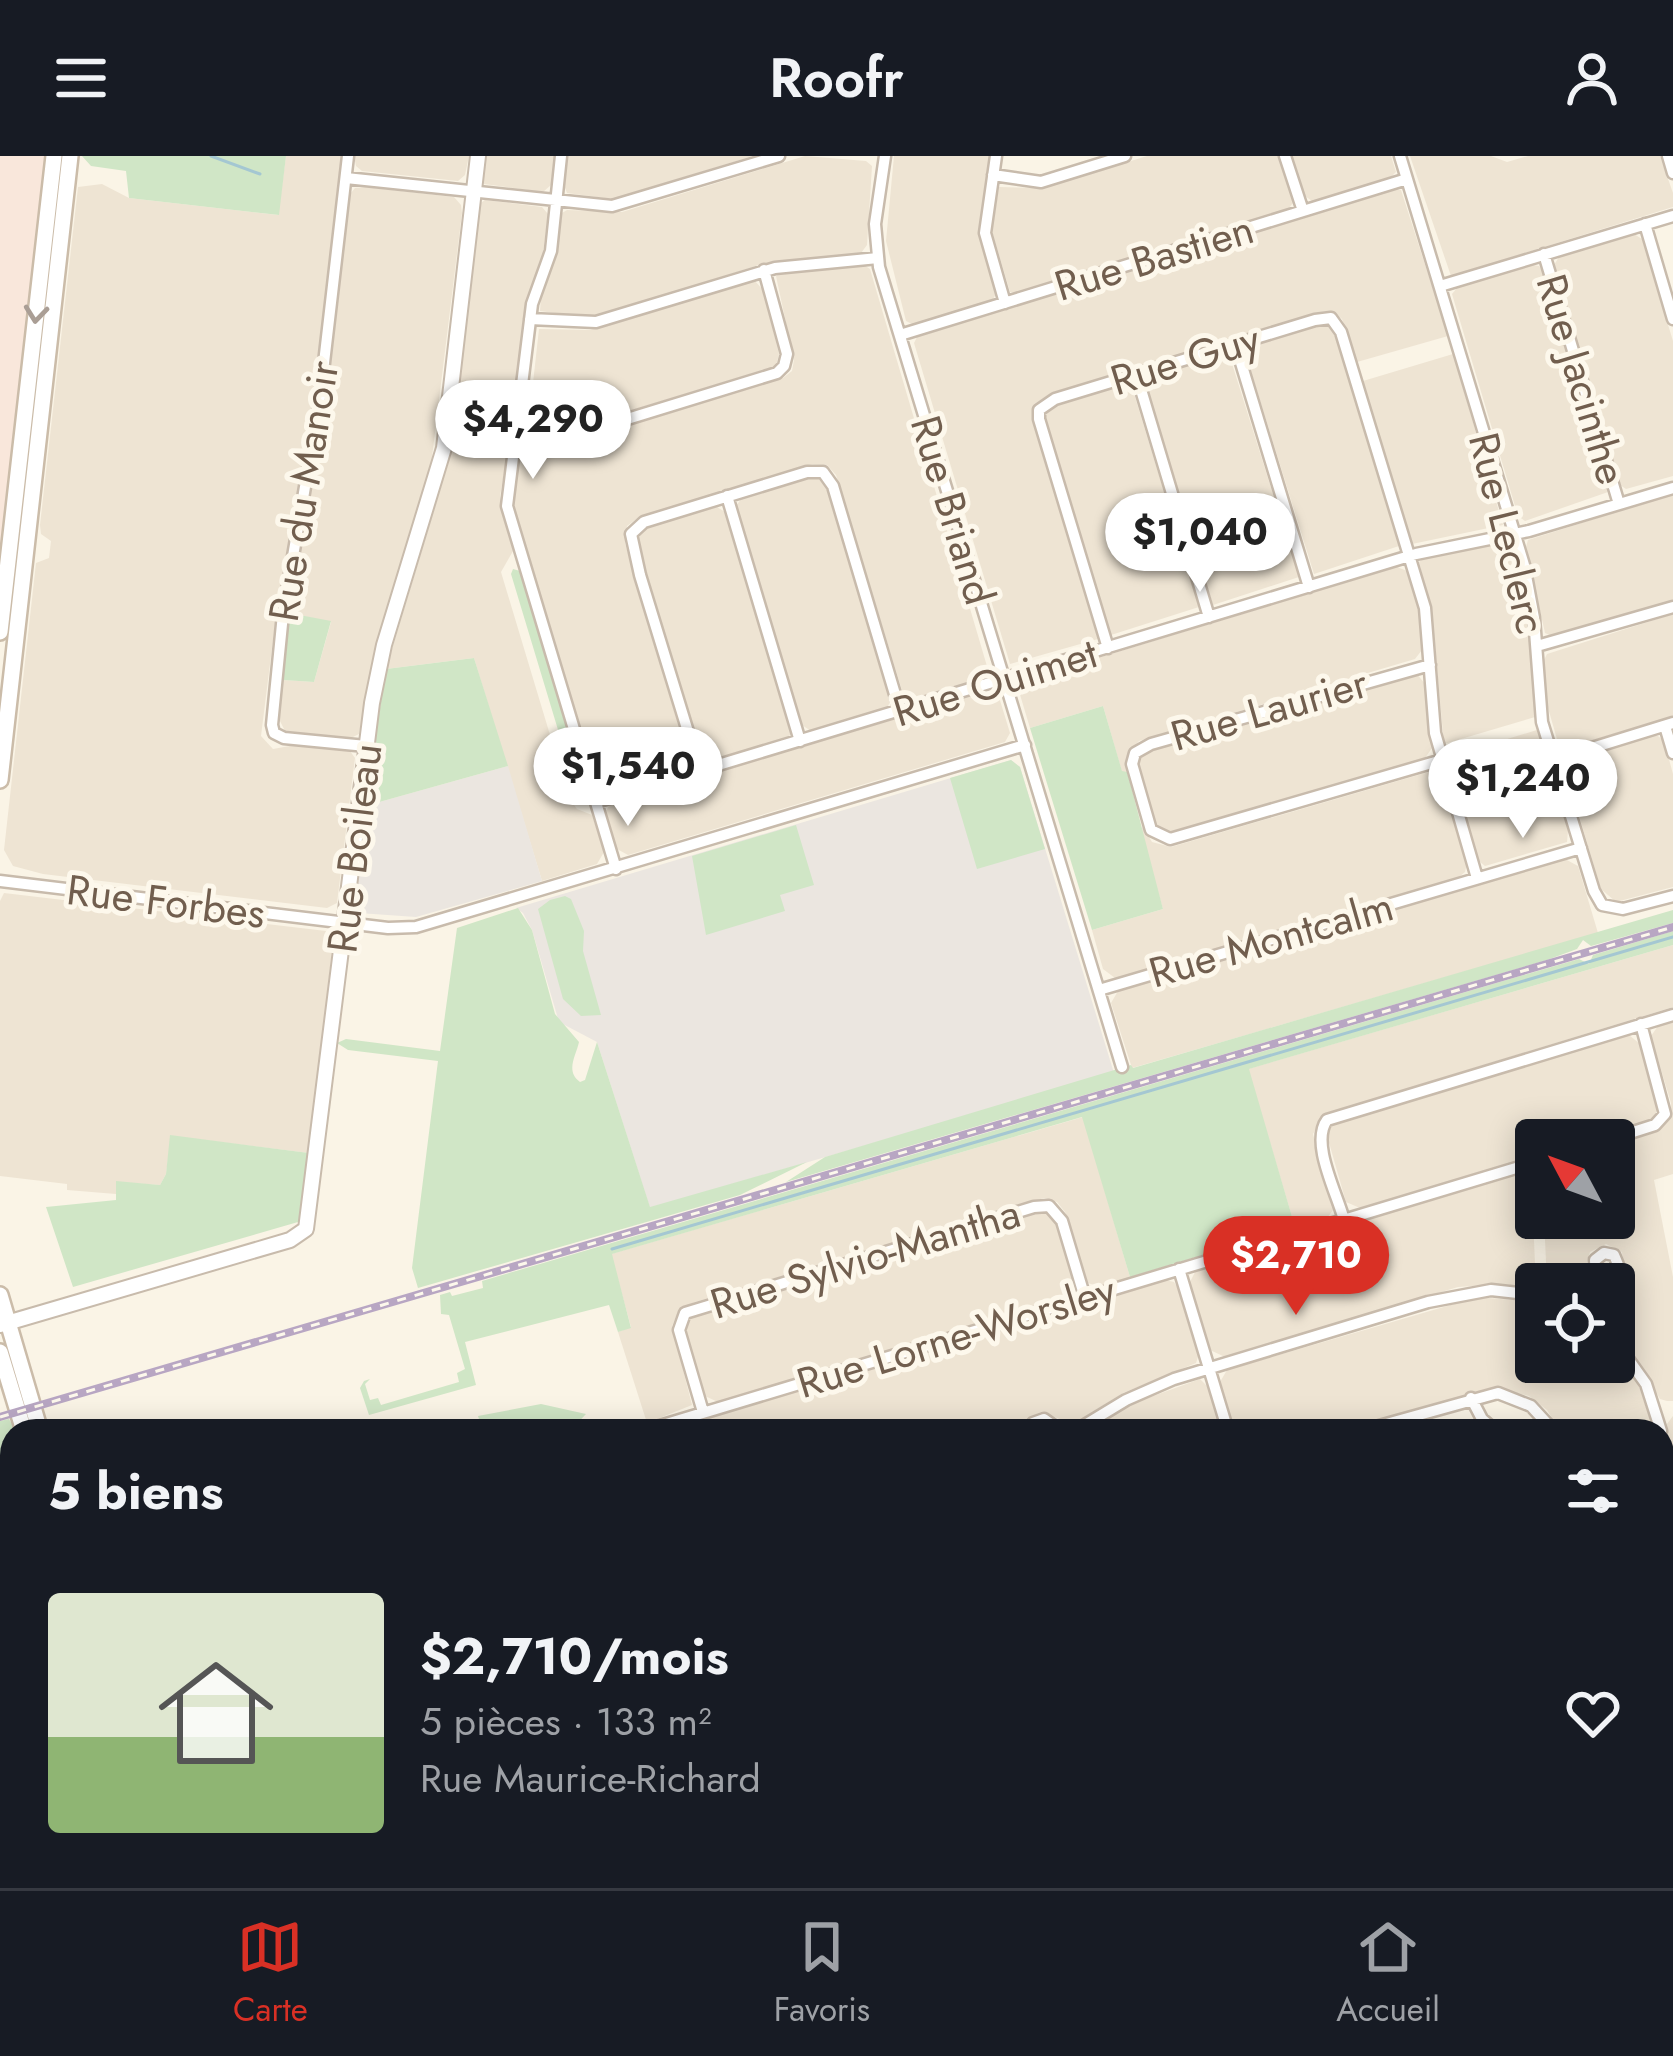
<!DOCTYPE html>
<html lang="fr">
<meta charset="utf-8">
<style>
:root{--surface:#171b24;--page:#20242c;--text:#f1f3f6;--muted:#9ea1a6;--line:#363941;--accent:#d93025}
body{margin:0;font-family:Jost,sans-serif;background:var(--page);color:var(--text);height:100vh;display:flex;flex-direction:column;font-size:45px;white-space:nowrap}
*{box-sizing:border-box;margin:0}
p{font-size:39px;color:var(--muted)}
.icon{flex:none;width:66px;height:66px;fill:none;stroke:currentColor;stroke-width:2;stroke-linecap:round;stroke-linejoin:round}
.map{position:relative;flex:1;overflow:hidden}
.sheet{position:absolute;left:0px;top:1263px;width:1674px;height:471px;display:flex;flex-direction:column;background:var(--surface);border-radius:36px 36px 0 0;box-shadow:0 6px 30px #0003}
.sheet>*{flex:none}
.needle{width:78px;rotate:311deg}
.buttons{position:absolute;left:1515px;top:963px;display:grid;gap:24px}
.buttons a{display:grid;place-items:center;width:120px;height:120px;border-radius:12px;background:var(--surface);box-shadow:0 6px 30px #0003;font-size:60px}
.price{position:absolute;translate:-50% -102px;padding:0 27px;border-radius:42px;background:#fff;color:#222;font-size:39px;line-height:78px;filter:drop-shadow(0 3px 6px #0008)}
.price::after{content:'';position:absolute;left:50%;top:72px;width:36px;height:27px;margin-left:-18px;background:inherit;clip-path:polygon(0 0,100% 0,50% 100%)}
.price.selected{background:var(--accent);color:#fff}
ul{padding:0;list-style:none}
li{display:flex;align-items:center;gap:36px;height:300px;padding:0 48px}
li+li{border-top:3px solid var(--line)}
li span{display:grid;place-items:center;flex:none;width:336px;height:240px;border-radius:12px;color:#555}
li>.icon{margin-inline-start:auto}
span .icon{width:144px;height:144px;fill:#fffc;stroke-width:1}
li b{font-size:51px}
h2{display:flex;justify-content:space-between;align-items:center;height:144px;padding:0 48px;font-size:51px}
header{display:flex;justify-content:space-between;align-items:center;height:156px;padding:0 48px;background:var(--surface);font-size:54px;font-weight:600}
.menu{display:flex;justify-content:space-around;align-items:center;height:168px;border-top:3px solid var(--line);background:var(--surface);font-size:33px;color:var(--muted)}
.menu a{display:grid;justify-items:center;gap:6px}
.menu .selected{color:var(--accent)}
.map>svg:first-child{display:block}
.residential{fill:#eee4d3}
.commercial{fill:#f9e7db}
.industrial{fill:#ebe6e0}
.green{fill:#d0e6c6}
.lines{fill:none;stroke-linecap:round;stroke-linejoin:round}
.stream{stroke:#a4c7d2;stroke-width:3}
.minor-casing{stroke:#c8bbac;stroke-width:15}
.tertiary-casing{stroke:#c8bbac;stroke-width:18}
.secondary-casing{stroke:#cbbca9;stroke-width:20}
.minor{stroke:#fff;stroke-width:10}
.tertiary{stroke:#fff;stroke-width:14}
.secondary{stroke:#fff;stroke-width:15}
.rail-casing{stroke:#b8a6c3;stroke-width:8}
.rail{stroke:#fdf8ec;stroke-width:3;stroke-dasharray:9;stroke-linecap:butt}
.oneway{stroke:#aa9e95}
.labels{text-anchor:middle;stroke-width:10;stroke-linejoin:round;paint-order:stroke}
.street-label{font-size:42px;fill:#715e4e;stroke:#fdf8ec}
</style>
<header><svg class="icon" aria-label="menu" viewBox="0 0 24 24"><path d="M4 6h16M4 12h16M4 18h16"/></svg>Roofr<svg class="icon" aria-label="person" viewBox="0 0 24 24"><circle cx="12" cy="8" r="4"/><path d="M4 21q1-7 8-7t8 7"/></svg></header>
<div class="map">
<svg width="1673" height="1732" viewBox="0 0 1673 1732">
<rect width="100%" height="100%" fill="#faf4e6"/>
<path class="residential" d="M286 0H341L314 246 277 452 261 580 273 593 295 589 350 595 355 602 337 747 327 752 43 718 13 710 4 694 36 407 49 402 51 385 41 378 40 369 78 31 102 28 129 42 278 59Z
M354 0H469L465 19 458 25 362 15 356 10Z
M485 0H554L551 29 543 36 484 28 480 24Z
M568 0H753L612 43 567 37 564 29Z
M805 0 866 5 872 10 867 89 861 97 759 109 590 162 540 155 541 140 558 91 562 57 567 54 622 56Z
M894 0H989L980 69 996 138 993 143 914 169 906 165 886 85Z
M1147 0H1279L1293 47 1288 53 1015 137 1010 136 992 75 999 31 1044 32Z
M1292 0H1391L1396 16 1391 21 1312 45 1305 40Z
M1410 0H1491L1507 6 1528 0H1660L1673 37V51L1451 120Z
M365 31 454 41 461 49 462 57 430 317 374 495 359 578 351 582 285 575 279 563 283 524 314 526 331 466 289 457 326 252 350 38 355 32Z
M1395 33 1401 34 1448 180 1357 206 1342 163 1331 155 1321 156 1054 236 1034 248 1032 263 1098 483 1010 508 914 187 917 181Z
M485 44 542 51 548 58 543 98 526 145 513 267 500 340 513 395 501 416 569 642 577 653 592 659 604 696 597 708 542 725 474 502 386 513 450 301 478 49Z
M1634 78 1642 83 1673 185V320L1626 333 1620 329 1554 109 1559 101Z
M864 109 870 113 989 517 985 523 911 545 904 541 836 319 827 309 812 308 639 361 627 370 625 387 689 606 683 614 604 636 596 625 514 354V335L524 285 533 278 567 282 594 280 783 222 792 215 794 204 776 120 782 116Z
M1532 109 1539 110 1543 116 1608 336 1525 365 1518 360 1452 138 1457 132Z
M755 125 763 134 779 198 776 210 580 270 529 263 539 173 590 174Z
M1325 167 1334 174 1399 390 1314 418 1245 196 1251 190Z
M1229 198 1299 421 1213 449 1145 226 1151 220Z
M1453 198 1503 369 1412 388 1363 225Z
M1124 228 1132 231 1199 451 1111 479 1044 260 1052 250Z
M813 320 825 325 891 544 887 552 811 575 802 569 736 350 741 343Z
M1673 338V445L1554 481 1545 477 1526 391 1528 384Z
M717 351 725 356 791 578 786 583 712 605 704 603 700 594 636 381 641 373Z
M1500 387 1509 388 1514 395 1527 451 1535 561 1444 588 1432 458 1419 406 1423 402Z
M1397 411 1407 415 1419 455 1422 494 1415 503 1139 585 1127 599V616H1122L1103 550 1030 572 1018 532 1022 525Z
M1673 458V560L1567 592 1559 590 1546 545 1544 504 1547 498Z
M1411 518H1417L1425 528 1432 592 1425 602 1173 677 1166 678 1157 671 1138 608 1144 597Z
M989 535 999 541 1010 577 1005 586 628 699 617 693 606 655 610 648Z
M1537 574 1568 675 1567 686 1485 710 1479 705 1448 601Z
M1650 580H1658L1664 585 1673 618V731L1616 746 1601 733 1565 613 1574 604Z
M1432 615 1440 619 1467 707 1465 716 1459 721 1115 822 1103 813 1092 774 1163 753 1140 674 1143 671 1152 686 1171 691Z
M1565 703 1578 710 1598 777 1132 912 1111 847 1118 835Z
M4 737 326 775 333 785 309 997 171 980 166 1018 160 1029 116 1026V1038L67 1034V1028L0 1020V745Z
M1673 789V851L1324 958 1313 978 1334 1053 1327 1062 1295 1071 1248 913Z
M1673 865V1018L1654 1024 1673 1121V1245H1667L1660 1243 1622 1179 1628 1154 1622 1096 1606 1088 1590 1096 1587 1106 1590 1128H1547L1544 1062H1614V989L1657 975 1671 960V947L1651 880 1658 870Z
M1629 879 1640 888 1659 951 1652 964 1585 984H1536V999L1360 1052 1346 1046 1326 976 1330 969Z
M1083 961 1130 1121 1100 1131 1088 1127 1065 1056 1057 1046 1044 1042 695 1146 679 1154 672 1170 692 1249 647 1267 618 1176 631 1171 611 1098Z
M1520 1017 1533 1060 1536 1132 1502 1128 1458 1131 1225 1201 1210 1194 1190 1126 1195 1116Z
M1043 1055 1054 1060 1074 1128 1067 1140 718 1246 705 1240 684 1171 691 1161Z
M1165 1124 1174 1126 1179 1134 1199 1198 1196 1207 1123 1237 1073 1268 1041 1256 1027 1262 1020 1275H664Z
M1478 1141 1536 1146V1206H1614V1193L1637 1225 1654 1275H1560L1547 1254 1529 1240 1494 1231 1337 1275H1235L1220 1226 1227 1214Z
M1200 1223 1208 1231 1222 1275H1086L1134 1247Z
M1673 1260V1564L1662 1558V1507L1670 1298 1667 1268Z
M1673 1584V1732H1634L1638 1722H1662V1590Z"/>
<path class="commercial" d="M0 0H44L45 27 0 431Z
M12 1531V1722H234L242 1732H0V1587L7 1534Z"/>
<path class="industrial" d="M1011 604 1020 611 1114 917 650 1052 597 886 559 866 532 774 523 757 516 752Z
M508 610 542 725 416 761 359 757 354 748 365 650Z"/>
<path class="green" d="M82 0H286L279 59 129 42 126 15 91 10Z
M513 413 520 415 586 635 583 644 578 640 511 418Z
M289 457 331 465 314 526 283 524Z
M474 502 508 610 365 650 386 513Z
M1103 550 1122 615 1127 616 1131 630 1163 753 1092 774 1030 572Z
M1011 604 1020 611 1045 693 977 713 950 622Z
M796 669 814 729 780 739 785 755 706 779 692 700Z
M565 740 571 743 584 775 583 795 601 859 581 860 563 843 538 753 550 744Z
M518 752 532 774 555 858 579 886C576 900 565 915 580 926L585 924 597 886 650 1051 807 1006 740 1039 418 1132 412 1112 438 905 348 894 337 887 346 883 440 895 457 772Z
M1673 754V767L1591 790 1583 784 1577 793 1547 804 786 1026 825 1001 1131 909 1133 912Z
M1673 775V789L1249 913 1295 1071 1130 1121 1082 961 612 1098 631 1172 618 1176 609 1149 465 1186 476 1229 369 1259 360 1232 364 1225 370 1223 365 1228 370 1244 378 1242 381 1249 459 1226 457 1217 465 1213 449 1159 441 1158 440 1139 450 1136 452 1140 483 1132 482 1125 1503 825 1579 803 1589 808 1593 799Z
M170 979 309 997 301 1061 298 1066 73 1131 46 1051 116 1044V1025L160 1029 166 1018Z
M541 1248 586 1258 570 1275 566 1267 546 1273 544 1268 482 1273 478 1260Z
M9 1263 16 1275H12V1581L0 1701V1595L7 1534 0 1502V1265Z
M450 1722H603L613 1732H460Z"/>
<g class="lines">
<path class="stream" d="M211 0 260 18
M612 1093 1673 781"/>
<defs>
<path id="minor" d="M348 0 319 250 283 458 272 569 274 577 284 582 366 590
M561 0 551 95 532 148 507 350 616 713
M885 0 875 68 879 111 1122 911
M996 0 985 77 1005 147
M1285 0 1303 55
M1400 0 1524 409 1534 462 1542 566 1594 735 1602 749 1623 753 1673 740
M1668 0 1673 17
M993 19 1041 26 1125 0
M346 22 612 50 779 0
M1645 68 1673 163
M1544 98 1619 348
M1440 130 1673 60
M530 163 596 166 775 112 878 102
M900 179 1407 23
M1235 187 1309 431
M1136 217 1209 461
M520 269 585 276 777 217 784 210 787 198 764 114
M727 340 800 585
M1537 490 1673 451
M1108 492 1039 263V254L1055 243 1315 164 1331 162 1341 176 1425 452 1435 577 1477 722
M1430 509 1151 588 1135 597 1132 608 1151 674 1170 683 1442 604
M1665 570 1673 597
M1553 604 1673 567
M700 615 640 419 631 378 644 366 807 316H823L833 330 900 555
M596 646 1416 398 1529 375 1673 332
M0 725 388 772 416 771 1025 589
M1099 834 1581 692
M1608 984 1655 969 1665 958 1641 868
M1344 1064C1337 1037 1310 987 1327 964L1673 859
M1179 1113 1228 1275
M1596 1128 1595 1104 1604 1097 1614 1099C1623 1117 1626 1150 1614 1167
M1614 1183 1646 1228 1661 1275
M1471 1242 1482 1263 1496 1275
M703 1256 679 1174 685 1157 1034 1051 1049 1050 1062 1065 1085 1142
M653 1272 1536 1006
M357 1275H364
M1026 1275 1033 1267 1044 1263 1061 1275
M1075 1275 1126 1244 1174 1223 1428 1146 1491 1134 1536 1139
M1361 1275 1498 1237 1531 1250 1554 1275
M1662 1285V1333
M1662 1570 1673 1573
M711 1722 712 1732
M1186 1722 1311 1732
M380 1732 390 1722
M1328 1732 1329 1722
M1483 1732 1497 1722
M1626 1732 1631 1722"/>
<path id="tertiary" d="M0 1169 290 1084 306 1073 372 547 384 489 444 292 478 0"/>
<path id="secondary" d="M0 476 54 0
M0 624 70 0
M0 1139 40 1275
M0 1196 24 1275
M245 1722 255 1732
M269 1722 279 1732"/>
</defs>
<use href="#minor" class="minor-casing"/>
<use href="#tertiary" class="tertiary-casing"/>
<use href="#secondary" class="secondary-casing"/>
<use href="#minor" class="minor"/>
<use href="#tertiary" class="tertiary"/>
<use href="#secondary" class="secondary"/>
<defs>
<path id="rail" d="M0 1261 1673 771"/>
</defs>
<use href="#rail" class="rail-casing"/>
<use href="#rail" class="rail"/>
</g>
<defs><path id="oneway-chevron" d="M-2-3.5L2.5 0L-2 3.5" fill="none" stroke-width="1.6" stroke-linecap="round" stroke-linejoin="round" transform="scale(3)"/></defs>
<use class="oneway" href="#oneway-chevron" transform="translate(36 158) rotate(96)"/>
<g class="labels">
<g class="street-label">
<text transform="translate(1154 101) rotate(-17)" y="15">Rue Bastien</text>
<text transform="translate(1185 203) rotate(-17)" y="15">Rue Guy</text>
<text transform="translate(1582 223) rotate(73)" y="15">Rue Jacinthe</text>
<text transform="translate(303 335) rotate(-81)" y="15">Rue du Manoir</text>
<text transform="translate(953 354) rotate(73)" y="15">Rue Briand</text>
<text transform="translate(1508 377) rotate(76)" y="15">Rue Leclerc</text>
<text transform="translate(995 526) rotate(-17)" y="15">Rue Ouimet</text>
<text transform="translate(1269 553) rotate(-16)" y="15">Rue Laurier</text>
<text transform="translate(354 692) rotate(-83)" y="15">Rue Boileau</text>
<text transform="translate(166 745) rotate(7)" y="15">Rue Forbes</text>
<text transform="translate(1271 783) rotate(-16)" y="15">Rue Montcalm</text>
<text transform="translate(865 1102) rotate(-17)" y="15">Rue Sylvio-Mantha</text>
<text transform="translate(956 1180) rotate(-17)" y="15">Rue Lorne-Worsley</text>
</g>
</g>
</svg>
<div class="buttons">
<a><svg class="needle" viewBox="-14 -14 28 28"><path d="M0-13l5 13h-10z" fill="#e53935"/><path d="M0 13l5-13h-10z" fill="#9ea1a6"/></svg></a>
<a><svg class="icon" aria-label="locate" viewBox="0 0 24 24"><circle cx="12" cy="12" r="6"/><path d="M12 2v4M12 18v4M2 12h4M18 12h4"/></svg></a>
</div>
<b class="price" style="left:533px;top:326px">$4,290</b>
<b class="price" style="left:1200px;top:439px">$1,040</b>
<b class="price" style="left:628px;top:673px">$1,540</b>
<b class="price" style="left:1523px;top:685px">$1,240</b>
<b class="price selected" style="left:1296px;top:1162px">$2,710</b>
<section class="sheet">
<h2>5 biens<svg class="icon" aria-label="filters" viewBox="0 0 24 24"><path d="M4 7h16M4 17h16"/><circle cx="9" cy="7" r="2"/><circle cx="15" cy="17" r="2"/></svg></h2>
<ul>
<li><span style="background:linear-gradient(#dfe7d0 60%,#8fb573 0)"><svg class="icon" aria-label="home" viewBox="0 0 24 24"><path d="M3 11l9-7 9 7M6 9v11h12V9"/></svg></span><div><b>$2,710/mois</b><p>5 pièces · 133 m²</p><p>Rue Maurice-Richard</p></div><svg class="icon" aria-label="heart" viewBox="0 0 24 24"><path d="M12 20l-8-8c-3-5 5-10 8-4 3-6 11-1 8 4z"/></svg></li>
</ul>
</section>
</div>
<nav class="menu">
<a class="selected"><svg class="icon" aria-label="map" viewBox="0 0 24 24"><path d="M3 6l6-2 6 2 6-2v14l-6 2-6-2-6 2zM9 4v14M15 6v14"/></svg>Carte</a>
<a><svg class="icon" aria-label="saved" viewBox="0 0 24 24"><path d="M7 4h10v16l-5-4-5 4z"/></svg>Favoris</a>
<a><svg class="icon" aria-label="home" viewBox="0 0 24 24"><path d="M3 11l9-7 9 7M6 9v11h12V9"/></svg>Accueil</a>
</nav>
